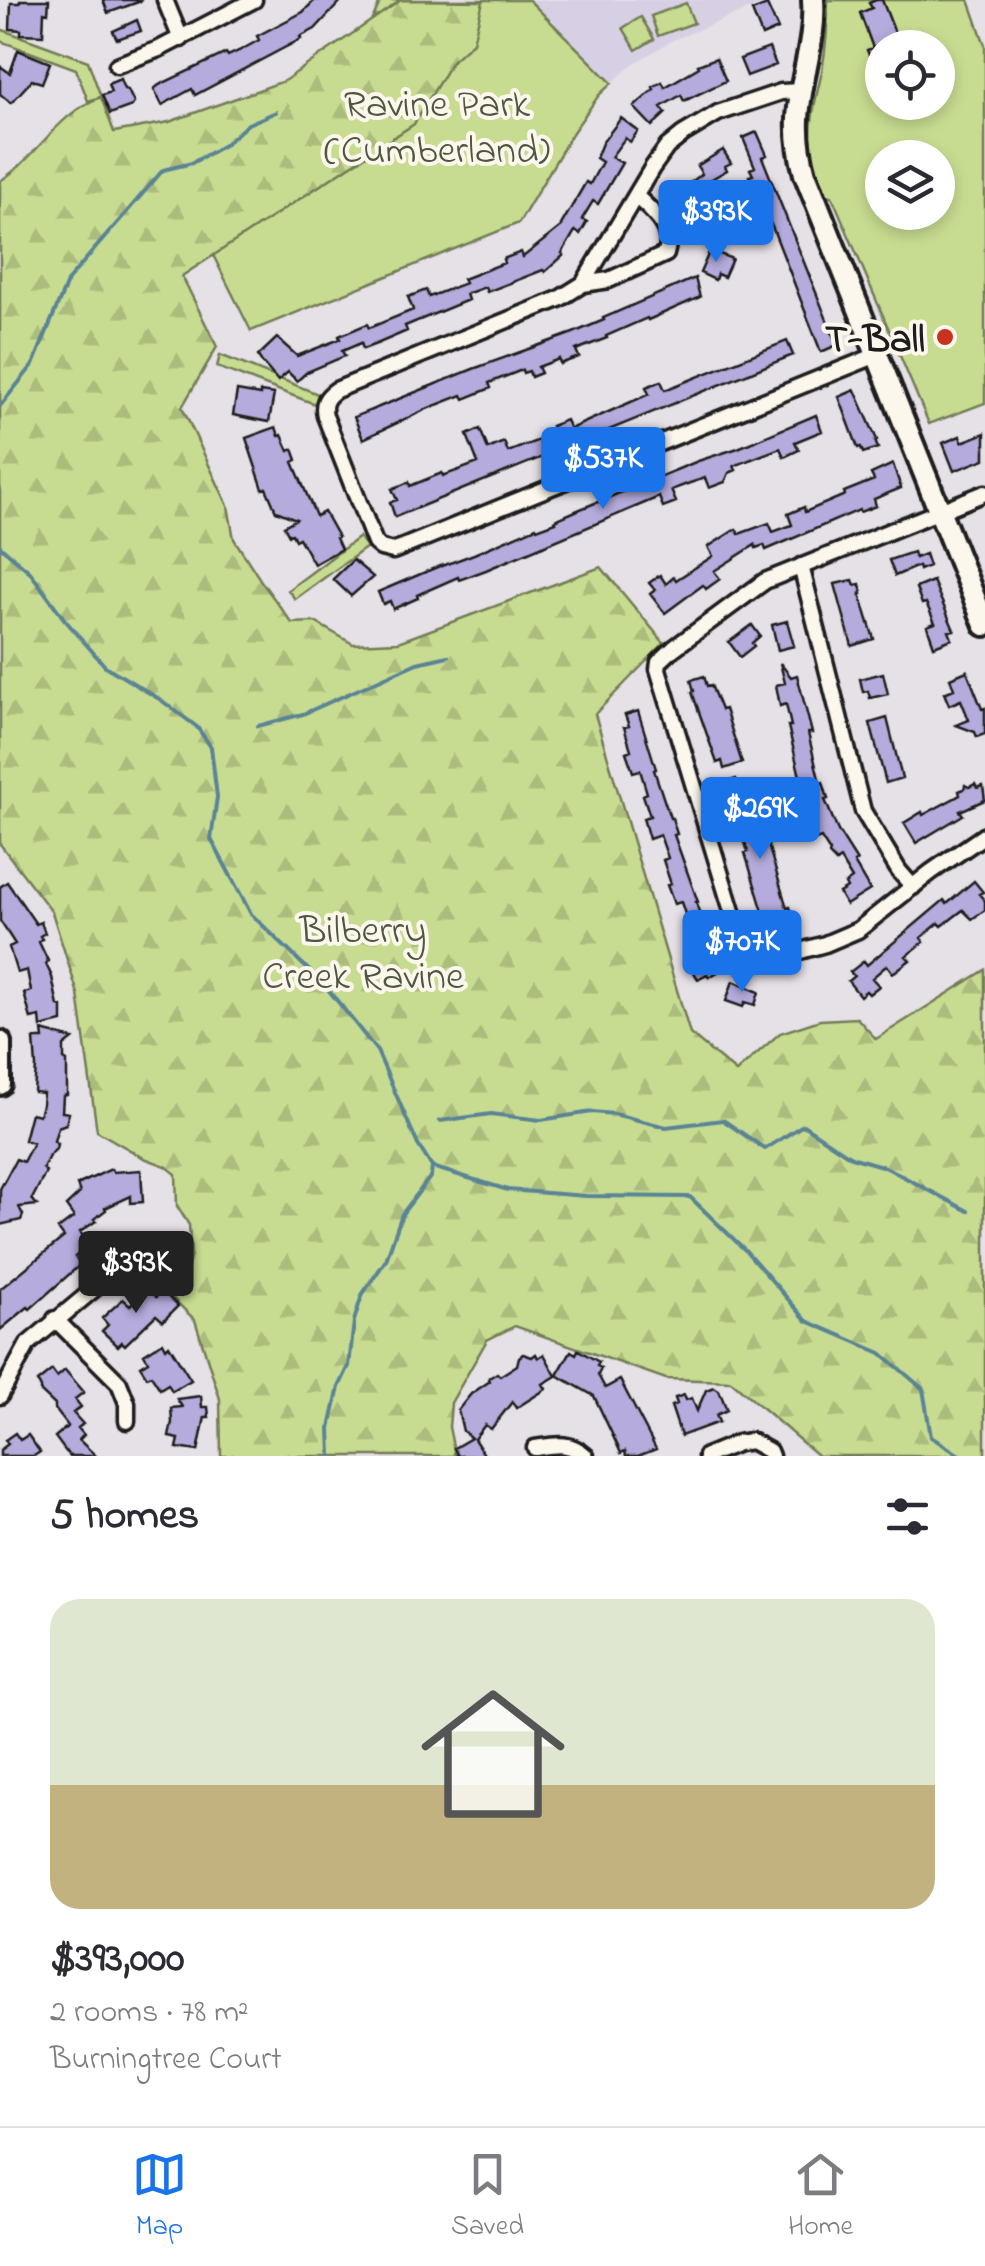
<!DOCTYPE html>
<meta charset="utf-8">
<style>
:root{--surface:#fff;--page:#f7f7f7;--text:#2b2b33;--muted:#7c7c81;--line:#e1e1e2;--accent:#1a73e8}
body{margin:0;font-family:"Indie Flower",sans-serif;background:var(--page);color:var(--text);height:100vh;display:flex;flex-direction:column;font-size:38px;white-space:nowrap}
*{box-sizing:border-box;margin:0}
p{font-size:32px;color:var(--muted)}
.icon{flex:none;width:55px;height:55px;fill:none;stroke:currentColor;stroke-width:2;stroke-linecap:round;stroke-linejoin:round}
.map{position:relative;height:1456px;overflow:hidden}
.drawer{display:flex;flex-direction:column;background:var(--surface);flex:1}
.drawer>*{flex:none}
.controls{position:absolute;left:865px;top:30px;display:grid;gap:20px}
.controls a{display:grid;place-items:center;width:90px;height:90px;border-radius:50%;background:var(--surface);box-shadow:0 5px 15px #0003;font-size:50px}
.price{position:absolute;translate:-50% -85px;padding:0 22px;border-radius:10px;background:var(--accent);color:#fff;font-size:32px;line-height:65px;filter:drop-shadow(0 2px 5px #0008)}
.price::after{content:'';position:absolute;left:50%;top:60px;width:30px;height:22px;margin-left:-15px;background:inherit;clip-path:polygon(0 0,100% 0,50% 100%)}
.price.current{background:#222;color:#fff}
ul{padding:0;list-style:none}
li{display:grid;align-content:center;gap:20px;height:530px;padding:0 50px}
li span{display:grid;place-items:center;height:310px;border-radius:30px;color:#555}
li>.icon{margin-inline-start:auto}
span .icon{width:180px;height:180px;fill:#fffc;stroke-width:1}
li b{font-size:42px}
h2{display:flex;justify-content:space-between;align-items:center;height:120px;padding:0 50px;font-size:42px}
.menu{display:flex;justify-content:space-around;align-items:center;height:140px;border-top:2px solid var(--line);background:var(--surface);font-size:28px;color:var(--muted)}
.menu a{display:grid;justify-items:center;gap:5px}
.menu .current{color:var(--accent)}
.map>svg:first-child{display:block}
.built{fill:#d7d0e4}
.green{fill:#c8dc91;stroke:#727c56;stroke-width:2.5;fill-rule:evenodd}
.forest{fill:url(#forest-firs);stroke:#727c56;stroke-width:2.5}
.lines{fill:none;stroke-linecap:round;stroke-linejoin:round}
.stream{stroke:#5a8495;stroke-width:4}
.building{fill:#b5abdc;stroke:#1c1c1c;stroke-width:2.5}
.street-casing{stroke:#1c1c1c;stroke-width:21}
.secondary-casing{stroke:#1c1c1c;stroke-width:28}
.street{stroke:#fbf7ec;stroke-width:14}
.secondary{stroke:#fbf7ec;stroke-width:20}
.poi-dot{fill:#c8321e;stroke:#fbf7ec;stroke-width:4}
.labels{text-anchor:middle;stroke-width:8;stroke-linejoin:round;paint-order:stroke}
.park-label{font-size:40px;fill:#50563f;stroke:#fbf7ec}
.poi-label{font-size:40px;font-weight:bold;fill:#1c1c1c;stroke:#fbf7ec;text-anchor:end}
</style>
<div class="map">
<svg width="985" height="1456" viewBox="0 0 985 1456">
<defs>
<pattern id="forest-firs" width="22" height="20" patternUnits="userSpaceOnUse" patternTransform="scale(2.5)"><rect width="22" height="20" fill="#c8dc91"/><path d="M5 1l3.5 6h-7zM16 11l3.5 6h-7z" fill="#abbc7c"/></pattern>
</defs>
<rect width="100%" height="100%" fill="#e6e0e7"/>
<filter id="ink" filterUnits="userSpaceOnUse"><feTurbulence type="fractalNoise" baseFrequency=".01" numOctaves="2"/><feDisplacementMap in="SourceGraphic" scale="20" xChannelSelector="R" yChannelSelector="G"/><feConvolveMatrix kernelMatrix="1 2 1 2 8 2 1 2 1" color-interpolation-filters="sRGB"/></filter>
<g filter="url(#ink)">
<path class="built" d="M529 0H772L673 40 633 64 612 83Z"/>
<path class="green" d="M381 0H529L612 83 599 95 573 132 519 223 251 331 160 149 333 59 372 20Z
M828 0H969L985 45V403L929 424 832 196 826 195C820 178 811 160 811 142 810 117 817 95 822 71 826 48 828 24 828 0ZM882 48H938V102H882ZM882 158H938V212H882Z
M686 3 694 23 658 36 651 16Z
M641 17 654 39 636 50 623 28Z
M0 29 88 61 101 97 88 101 76 69 0 41Z
M220 355 318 394 315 404 217 367Z
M359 537 367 547 295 599 288 590Z"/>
<path class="forest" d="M401 0 483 1 473 42 452 61 414 124 182 276 217 347 182 407 228 506 234 539 261 581 292 623 315 622 353 644 398 642 601 567 664 643 595 714 690 1034 736 1072 780 1033 820 1020 857 1018 876 1039 985 970V1456H818L731 1381 666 1379 515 1326 487 1340 451 1403 449 1427 455 1456H221L220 1399 195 1320 153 1279 161 1271 183 1287 191 1254 189 1225 177 1206 176 1174 166 1166 144 1158 97 1131 78 994 52 912 0 844V181C38 157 57 113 101 97L114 132 169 122 284 81Z"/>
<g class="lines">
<path class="stream" d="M0 406 33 365 68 280 163 170 192 163 224 145 248 124 276 112
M0 546 30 572 65 620 105 666 161 700 197 727 211 747 217 797 211 839 251 914 327 988 377 1051 418 1145 432 1167 508 1190 586 1196 690 1197 746 1251 807 1321 881 1353 923 1389 931 1437 961 1456
M258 726 303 714 417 663 448 656
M440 1121 491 1114 541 1120 592 1112 614 1114 666 1127 723 1120 765 1149 803 1125 851 1157 885 1167 968 1211
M331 1456 330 1428 339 1387 349 1366 354 1321 362 1295 386 1260 402 1214 431 1176 432 1167"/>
</g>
<path class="building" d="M20 0H49L48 13 44 12 43 35 21 34V30L10 29 11 3H20Z
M103 0H141V1L108 13Z
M315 0H342L315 29 300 37 301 39 195 95 192 89 162 105 154 89 159 85 226 53 228 56 241 50 259 40 257 36 303 12Z
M876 0H882L901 48H882V71L877 58 871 60 867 50 873 48 860 13 872 8 869 3Z
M767 5 778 29 762 36 752 11Z
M137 20 141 31 117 39 113 31Z
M769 48 776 65 747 76 740 59Z
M18 50 50 63 42 83 32 80 11 103 0 94V66L10 73Z
M716 58 726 81 684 101 681 95 661 107 666 113 652 126 634 107 654 89 653 87 662 82 665 87 699 67 698 65Z
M120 79 124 89 128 90 134 103 132 106 110 114 102 95 111 92 108 84Z
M621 118 638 131 630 142 625 138 611 157 622 163 598 204 593 201 582 219 587 222 580 234 575 231 562 253 564 255 545 272 543 270 487 292 485 287 466 294 468 300 405 326 407 331 379 343 363 349 361 343 342 351 345 356 307 372 297 381 288 372 278 381 261 361 258 356 277 338 297 356 340 339 339 336 367 324 369 328 413 310 408 297 426 290 429 297 465 283 463 279 504 263 503 259 521 252 523 257 562 226 561 225 586 182 590 184 602 162 596 158 602 143Z
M757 132 767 155 762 157 837 345 821 352 773 229 749 176 753 175 750 169 755 167 743 138Z
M723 150 731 163 725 166 727 170 698 187 703 194 685 208 675 194 702 174 697 166Z
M724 213 732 237 707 246 699 223Z
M710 250 732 259 724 277 717 274 715 280 700 273Z
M695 278 700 297 648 320 647 318 606 336 607 338 576 350 579 357 560 364 559 359 538 367 541 373 531 377 529 371 523 373 522 370 489 383 491 388 464 399 462 395 429 408 363 439 354 417 473 369 573 333 604 320 603 318Z
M787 341 793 355 395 517 390 502 397 500 392 489 409 482 410 486 442 473 443 476 478 463 467 435 480 429 488 449 504 442 508 452 555 434 551 426 566 420 570 429 649 394 646 387 661 381 665 390Z
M855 390 877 440 875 441 878 448 863 453 861 447 858 448 839 397Z
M237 391 260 395V392L274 394 269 422 233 415Z
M816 415 822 431 795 442 799 450 784 457 780 448 734 466 736 470 729 473 725 482 709 488 705 478 690 483 671 490 676 502 663 507 659 497 486 570 459 580 458 577 417 595 418 598 393 609 390 601 383 604 378 592 442 565V566L474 554 536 527 537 529 556 522 555 520 578 510 698 461 738 448Z
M276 427 279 436 282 435 289 451 293 449 297 460 293 462 316 516 324 512 338 537 336 538 341 549 314 564 299 538 295 540 292 534 289 535 284 526 296 519 276 511 266 488 263 489 246 438Z
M985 433V459L954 471 943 443 960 436 962 442Z
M893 464 901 488 874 499 876 506 860 512 859 510 766 550 764 545 756 548 755 545 714 571 720 579 706 589 703 585 665 613 650 594 655 590 649 583 660 575 666 584 674 577 676 580 713 556 708 547 736 529 739 534 769 523 773 532 792 525 788 514 804 507 805 512 845 495 844 492 874 480 871 474Z
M913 552 915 558 925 554 929 566 919 570 918 566 895 576 889 560Z
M353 560 373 577 351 596 333 579Z
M853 580 855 585 860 584 862 594H860L874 639 852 646 835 584Z
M933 581 954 630 949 631 952 639 934 646 927 626 935 623 926 603 922 604 916 588Z
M787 621 794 646 778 650 772 625Z
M752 625 760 636 752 643 754 646 740 657 729 642Z
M780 663 791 677 797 675 812 733H808L820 783 823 782 828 799 825 800 838 831 857 861 854 863 870 890 846 905 839 893 847 888 845 884 852 879 840 859 836 862 829 855 830 852 821 838 816 840 801 806 797 807 791 787 801 781 788 726H791L786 704 780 706 776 685 785 683Z
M967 671 982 709 985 708V734L977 737 975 732 956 725 969 720 961 700 949 705 944 693 954 689 950 678Z
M883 673 888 694 870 698 868 691 863 692 860 679Z
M704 676 707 686 711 685 721 710 725 709 742 763 724 769 722 761 717 763 692 692 694 691 691 680Z
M638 711 656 769 654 770 670 818H672L677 834 674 835 698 902H696L706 936 689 941 683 925 688 923 681 902 674 904 667 885 671 884 663 860 668 858 660 835 649 839 643 818 650 816 643 795 647 793 640 770 633 772 626 752 631 750 624 727 629 726 625 715Z
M887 718 902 778 886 783 870 723Z
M736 779 738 784 742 783 752 815 755 814 763 839 766 838 787 908 790 907 797 926 770 934 766 923 775 918 774 915 765 918 745 853 748 852 733 805 730 806 723 783Z
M975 784 977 788 983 786 985 800 960 811 963 815 916 843 904 823 922 812 923 815 960 795 959 791 964 789 965 785 969 787Z
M974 881 983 892 979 894 985 901V910L972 919 963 910 942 926 939 923 921 938 924 942 906 956 910 960 893 973 887 965 872 978 879 986 869 994 866 991 860 996 848 981 854 976 850 972 864 961 867 965 944 900 947 904Z
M7 882 36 924 41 922 45 933 40 936 42 939 39 942 48 961 46 964 52 977 58 1006 62 1007V1022L41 1027 40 1017 31 1019 24 993 31 991 27 970 17 973 9 947 15 944 0 921V887Z
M703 951 708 958 712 955 721 970 709 977 707 974 698 979 687 961Z
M733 981 759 992 755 1005 745 1002 743 1007 726 1001Z
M42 1031 73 1039 64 1046V1059L67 1061V1095L63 1096 62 1112 69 1113 66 1124 58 1127 54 1141 57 1144 56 1149 49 1156 43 1168 46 1172 32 1199 37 1205 19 1207 23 1215 21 1220 0 1225V1189L16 1159 23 1162 33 1143 24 1140 31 1113 39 1115 42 1105 43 1093 34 1092 36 1067 34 1039H43Z
M111 1169 113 1172 141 1170 143 1202 131 1203V1196L105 1208 106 1210 94 1219 96 1221 80 1232 84 1237 81 1239 87 1247 75 1257 81 1264 30 1309 28 1307 0 1330V1289L64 1237 58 1229 74 1217 66 1206 80 1193 77 1185Z
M149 1290 156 1297 162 1291 178 1306 163 1321 156 1315 125 1345 122 1342 118 1346 102 1331 108 1325 102 1318 123 1299 130 1305 135 1300 138 1302Z
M163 1342 166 1348 169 1345 191 1380 172 1391 168 1384 160 1389 151 1375 147 1377 140 1366 148 1361 144 1354Z
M578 1350 599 1362 597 1366 601 1368 598 1375 605 1388 620 1380 656 1449 638 1456H626L625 1451 621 1453 594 1396 557 1375 571 1351 576 1354Z
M523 1354 532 1357 536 1354 538 1358 544 1354 556 1376 543 1384 546 1389 516 1408 512 1402 491 1429 485 1425 474 1439 485 1456H458L454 1448 471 1438 463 1431 458 1410 471 1394 490 1381 489 1378 497 1373 500 1376 517 1365 519 1357Z
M52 1370 57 1377 65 1370 84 1392 75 1399 81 1407 73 1413 83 1424 78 1428 84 1435 79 1440 96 1456H69L55 1437 68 1426 55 1409V1405L40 1391V1386L37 1382Z
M714 1387 719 1390 727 1410 716 1415 719 1422 681 1436 671 1406 677 1404 675 1398 684 1395 686 1400 692 1398 697 1411 706 1390Z
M201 1396 202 1407H208L209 1417H205L198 1451 177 1448 179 1439 169 1437 172 1422 171 1408 182 1407 177 1399Z
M15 1433 20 1440 28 1435 40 1452 34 1456H0V1450L8 1444 5 1440Z"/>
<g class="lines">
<defs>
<path id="street" d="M165 0 181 39
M117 65 159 49 254 0
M802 91 781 92 718 113 683 134 667 147 652 168 583 284 559 299 336 390C326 397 322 403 325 416L375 543 381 548 393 551 877 355
M583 284 609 280 666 254C674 228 654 213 636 196
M985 493 765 581 674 648 659 662 658 669 739 934 744 946 751 955 765 959 790 954 825 944 858 930 931 872 985 835
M801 566 863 811 899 871 913 887
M55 1319 119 1383 127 1403V1421
M0 1396 28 1344 117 1270 134 1247
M535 1448C555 1445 570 1441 586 1456
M706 1456 738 1443 751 1441 769 1451 771 1456"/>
<path id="secondary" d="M813 0C816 41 800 78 798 119 797 138 800 156 805 174L985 625
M0 1042V1084"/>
</defs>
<use href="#street" class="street-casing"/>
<use href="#secondary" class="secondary-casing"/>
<use href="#street" class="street"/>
<use href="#secondary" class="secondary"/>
</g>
</g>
<circle class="poi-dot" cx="945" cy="337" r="10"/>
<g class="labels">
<g class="park-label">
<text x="437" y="116">Ravine Park<tspan x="437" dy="46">(Cumberland)</tspan></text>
<text x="363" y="942">Bilberry<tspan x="363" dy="46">Creek Ravine</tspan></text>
</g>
<g class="poi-label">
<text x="925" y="351">T-Ball</text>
</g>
</g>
</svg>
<div class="controls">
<a><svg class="icon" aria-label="locate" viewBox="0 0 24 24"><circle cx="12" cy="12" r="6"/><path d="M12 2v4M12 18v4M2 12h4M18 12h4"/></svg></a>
<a><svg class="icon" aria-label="layers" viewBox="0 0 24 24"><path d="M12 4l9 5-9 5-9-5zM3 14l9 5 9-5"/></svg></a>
</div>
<b class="price" style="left:716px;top:265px">$393K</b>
<b class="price" style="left:603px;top:512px">$537K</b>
<b class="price" style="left:760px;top:862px">$269K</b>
<b class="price" style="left:742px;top:995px">$707K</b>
<b class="price current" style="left:136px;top:1316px">$393K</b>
</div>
<section class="drawer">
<h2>5 homes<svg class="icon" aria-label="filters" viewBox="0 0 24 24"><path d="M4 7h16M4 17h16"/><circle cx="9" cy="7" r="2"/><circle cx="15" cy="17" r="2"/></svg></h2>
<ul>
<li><span style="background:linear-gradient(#dfe7d0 60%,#c2b280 0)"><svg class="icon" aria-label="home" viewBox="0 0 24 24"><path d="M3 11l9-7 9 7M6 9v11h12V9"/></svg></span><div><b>$393,000</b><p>2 rooms · 78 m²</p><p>Burningtree Court</p></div></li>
</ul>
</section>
<nav class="menu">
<a class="current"><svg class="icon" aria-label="map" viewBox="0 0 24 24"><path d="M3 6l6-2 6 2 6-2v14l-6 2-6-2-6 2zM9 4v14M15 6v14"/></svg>Map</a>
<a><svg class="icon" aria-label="saved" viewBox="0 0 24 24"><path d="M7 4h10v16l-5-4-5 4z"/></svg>Saved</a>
<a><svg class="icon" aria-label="home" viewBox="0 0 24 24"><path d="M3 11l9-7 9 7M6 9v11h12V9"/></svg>Home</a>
</nav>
